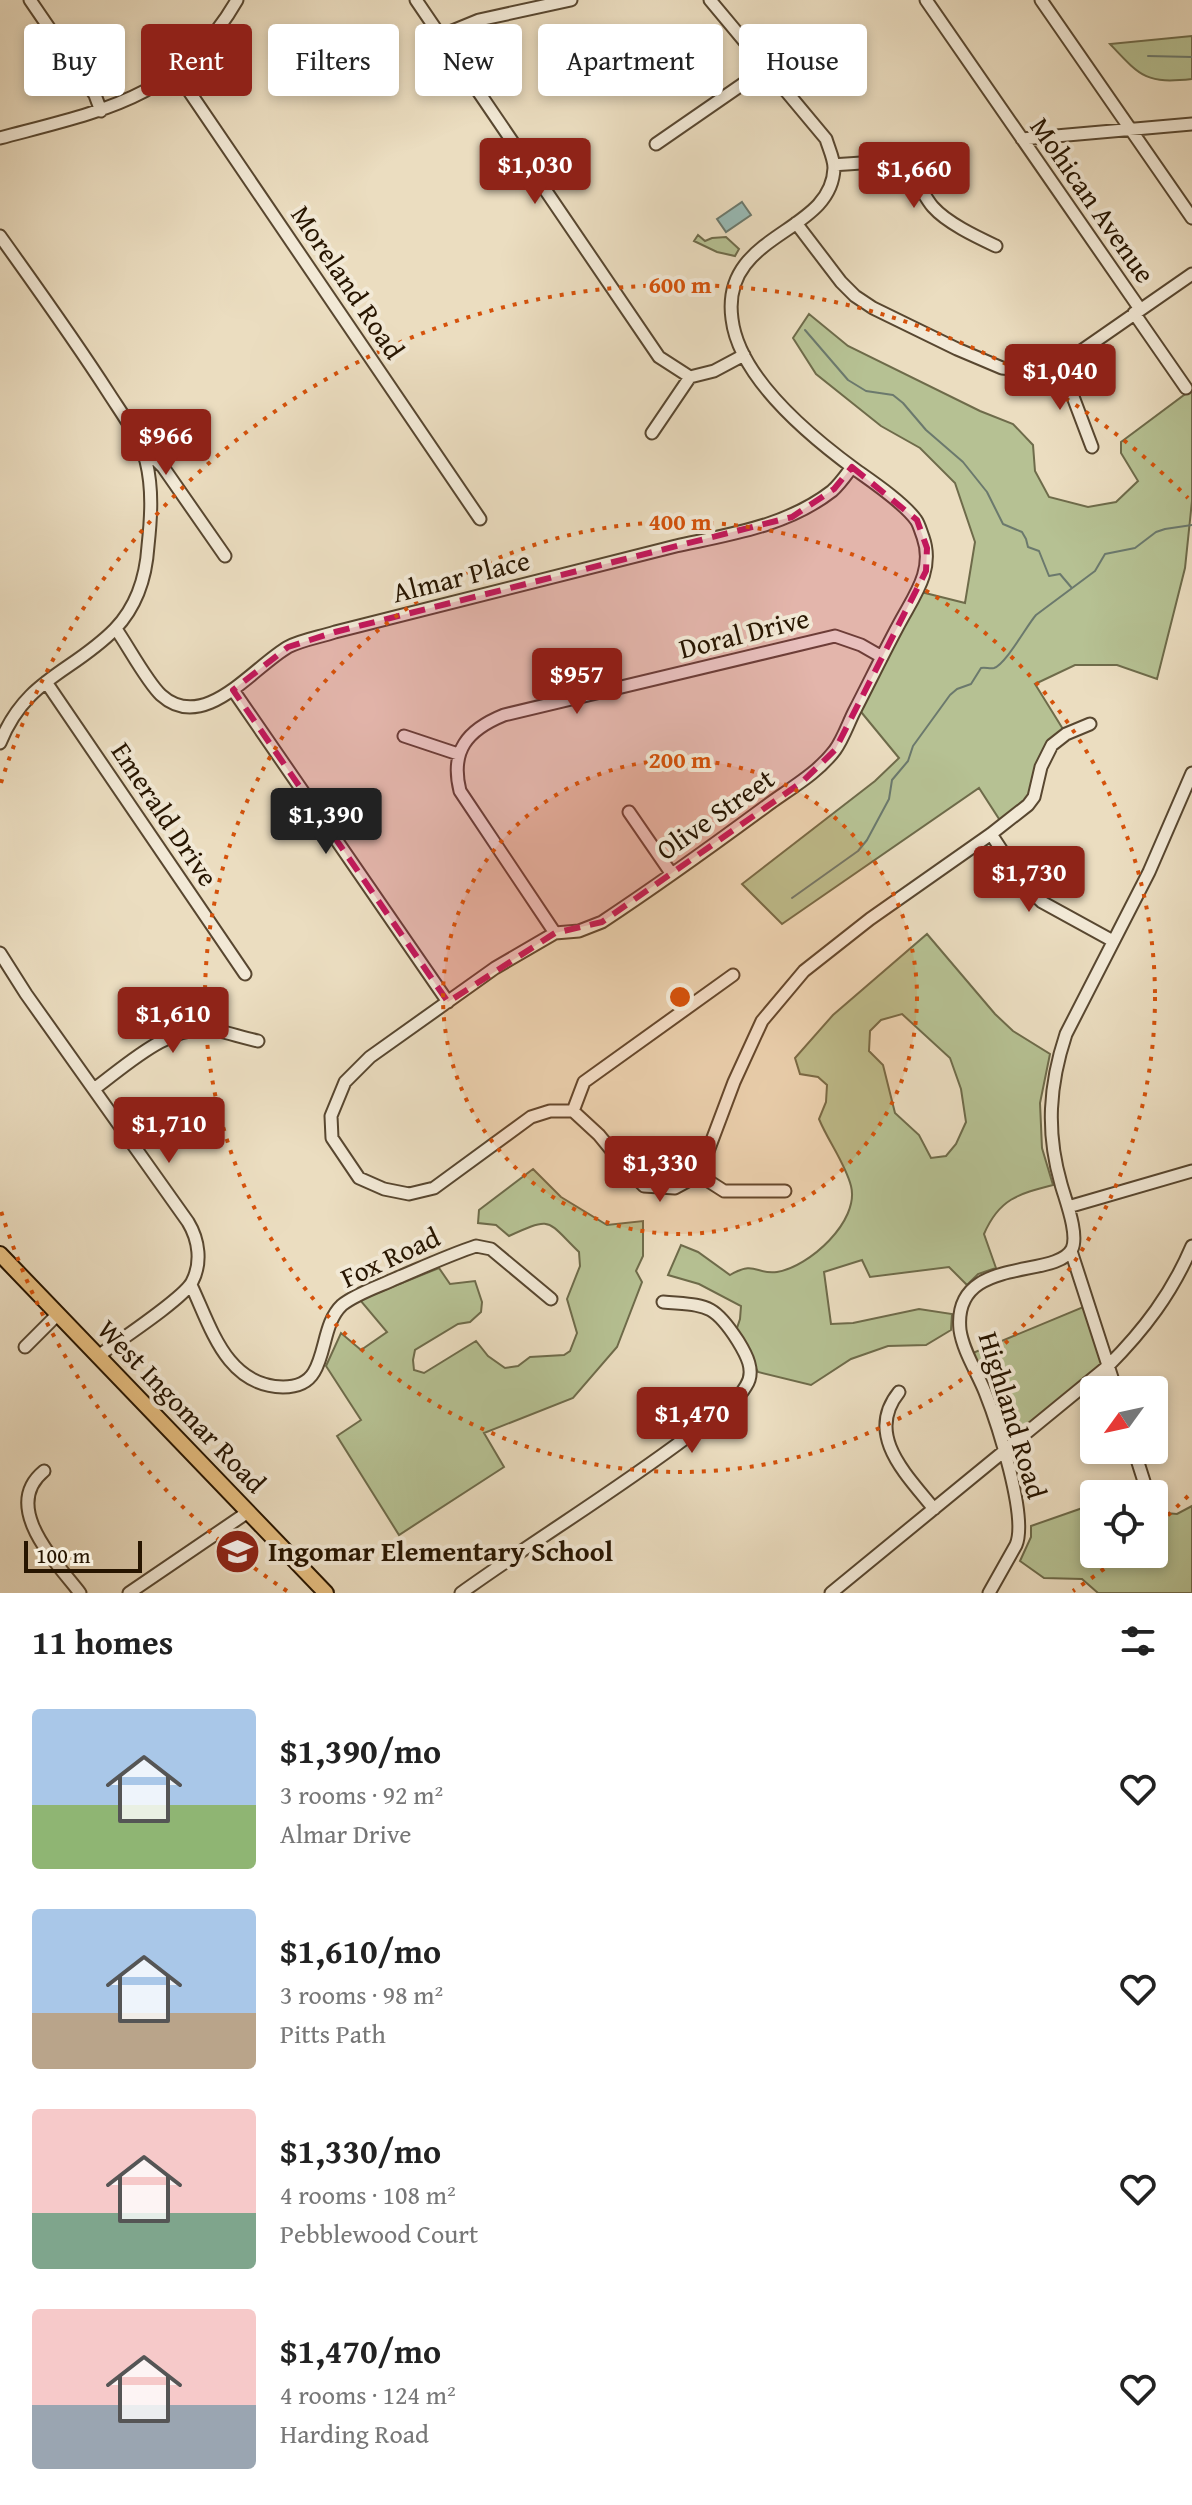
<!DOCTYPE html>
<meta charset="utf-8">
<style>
:root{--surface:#fff;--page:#f6f6f6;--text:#222;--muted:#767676;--accent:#8f2418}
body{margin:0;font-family:"Gentium Book Plus",serif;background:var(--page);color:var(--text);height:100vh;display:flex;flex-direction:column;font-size:30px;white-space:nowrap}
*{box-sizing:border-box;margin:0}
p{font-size:26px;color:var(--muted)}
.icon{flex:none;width:44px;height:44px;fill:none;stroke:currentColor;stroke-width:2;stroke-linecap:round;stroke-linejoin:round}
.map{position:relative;height:1593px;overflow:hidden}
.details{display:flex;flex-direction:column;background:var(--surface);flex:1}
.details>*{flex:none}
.top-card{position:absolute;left:24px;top:24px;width:1144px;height:72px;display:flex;gap:16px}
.needle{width:52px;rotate:237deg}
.buttons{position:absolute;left:1080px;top:1376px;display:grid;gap:16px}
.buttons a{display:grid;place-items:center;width:88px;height:88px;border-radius:8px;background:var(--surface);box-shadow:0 4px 12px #0003;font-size:40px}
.scale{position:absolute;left:24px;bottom:20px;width:118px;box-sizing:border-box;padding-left:8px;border:4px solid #271500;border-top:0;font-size:22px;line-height:28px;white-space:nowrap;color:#271500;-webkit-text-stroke:6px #f2e9d6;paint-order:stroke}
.price{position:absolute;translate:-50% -68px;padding:0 18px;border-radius:8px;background:var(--accent);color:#fff;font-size:26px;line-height:52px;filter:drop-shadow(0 2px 4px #0008)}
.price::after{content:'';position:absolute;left:50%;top:48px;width:24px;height:18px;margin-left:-12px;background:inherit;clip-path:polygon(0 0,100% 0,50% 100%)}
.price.current{background:#222;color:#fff}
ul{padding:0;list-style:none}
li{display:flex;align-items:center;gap:24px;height:200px;padding:0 32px}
li span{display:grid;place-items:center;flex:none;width:224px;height:160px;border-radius:8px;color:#555}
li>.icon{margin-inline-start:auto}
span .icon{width:96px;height:96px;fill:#fffc;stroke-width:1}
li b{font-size:34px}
h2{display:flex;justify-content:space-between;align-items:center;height:96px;padding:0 32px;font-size:34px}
.tag{padding:0 28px;border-radius:8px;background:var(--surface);box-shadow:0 4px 12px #0003;font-size:28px;line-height:72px}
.tag.current{background:var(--accent);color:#fff}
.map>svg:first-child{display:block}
.green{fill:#b6c193;stroke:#6e6b4a;stroke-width:2;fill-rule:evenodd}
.water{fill:#98bbb6;stroke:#6b796d;stroke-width:2}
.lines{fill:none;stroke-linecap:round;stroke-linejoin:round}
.stream{stroke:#6b796d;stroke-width:2}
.minor-casing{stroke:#584730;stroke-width:15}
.major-casing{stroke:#271500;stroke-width:18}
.minor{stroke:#f2e9d6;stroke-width:11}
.major{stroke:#e6be80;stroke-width:14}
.marked{fill:#c2185b;fill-opacity:0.2;stroke:#c2185b;stroke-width:6;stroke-dasharray:16 10;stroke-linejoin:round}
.ring{fill:none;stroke:#d5520b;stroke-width:4;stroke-dasharray:4 8}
.labels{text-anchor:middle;stroke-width:8;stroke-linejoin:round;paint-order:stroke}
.street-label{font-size:28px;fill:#271500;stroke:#f2e9d6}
.poi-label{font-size:28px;font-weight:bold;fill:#271500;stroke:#f2e9d6;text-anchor:start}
.centre{fill:#d5520b;stroke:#f2e9d6;stroke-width:4}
.ring-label{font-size:24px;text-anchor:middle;font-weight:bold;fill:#d5520b;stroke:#f2e9d6;stroke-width:8;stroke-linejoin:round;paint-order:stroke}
</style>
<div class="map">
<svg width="1192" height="1593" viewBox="0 0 1192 1593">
<rect width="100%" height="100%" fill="#ebddc0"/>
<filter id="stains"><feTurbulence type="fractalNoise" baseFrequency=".0025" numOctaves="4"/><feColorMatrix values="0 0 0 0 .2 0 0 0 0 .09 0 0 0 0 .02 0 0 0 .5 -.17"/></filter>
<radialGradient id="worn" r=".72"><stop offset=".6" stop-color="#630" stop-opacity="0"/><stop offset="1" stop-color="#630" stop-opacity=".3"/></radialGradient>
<path class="green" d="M1192 36V79C1146 84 1141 77 1110 44Z
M698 235 705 241 712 238 726 237 739 249 735 256 717 252 694 241Z
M809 314 848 346 980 411 1013 424 1033 445 1035 471 1049 497 1088 507 1116 502 1138 481 1121 453V442L1192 389V501L1185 568 1157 679 1117 665H1075L1035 684 1066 734 1057 740 1037 787 1003 825 979 788 782 924 742 884 875 781 899 758 857 707 917 591 965 603 975 542 955 483 920 448 881 426 816 374 793 338Z
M927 934 995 1014 1013 1031 1050 1054 1040 1103 1042 1148 1053 1185C1018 1194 999 1199 984 1234L996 1268 978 1274 967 1285 949 1267 870 1277 862 1260 824 1272 831 1324 853 1323 919 1309 952 1314 951 1330 926 1345 888 1346 851 1359 811 1385 758 1372 736 1331 740 1319 741 1306 699 1284 668 1275 681 1245 698 1252 730 1275C756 1260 755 1275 777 1272 809 1267 860 1221 851 1186 845 1163 828 1141 819 1119L826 1102 827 1085 818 1077 800 1074 795 1058 833 1015ZM902 1014 950 1058 961 1089 966 1122 956 1144 946 1156 931 1158 919 1135 895 1113 883 1065 869 1051 870 1031 881 1020Z
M533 1169 561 1197 607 1225 643 1221V1256L636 1271 642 1282 617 1347 573 1398 484 1433 504 1467 399 1535 337 1436 361 1420 326 1366 341 1333 361 1350 387 1332 360 1300 439 1268 450 1284 475 1281 482 1302 481 1312 470 1322 458 1324 415 1350 413 1360 414 1370 424 1373 476 1341 488 1356 505 1368 518 1366 530 1357 564 1355 570 1351 577 1333 567 1299 580 1266 579 1252C546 1220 553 1216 509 1236L496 1225 478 1223 479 1210Z
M1088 1305 1108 1366 1003 1453 968 1355Z
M1094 1504V1554H1154V1512L1177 1514 1192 1506V1593H1098L1082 1579 1044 1578 1020 1561 1031 1537V1526Z"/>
<path class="water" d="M742 202 751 215 726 232 717 219Z"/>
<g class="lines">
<path class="stream" d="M1148 56 1192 57
M805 330 848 380 866 391 893 395 903 403 926 430 963 462 987 492 1003 524 1022 532 1026 539 1028 547 1039 551 1049 576 1060 574 1071 587
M792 898 858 851 867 840 889 799 892 780 908 761 913 746 950 695 957 689 971 684 981 668C985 667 990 669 994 668 1006 664 1027 625 1036 615L1095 571 1105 554 1135 548 1156 532 1165 529 1192 525"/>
<defs>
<path id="minor" d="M30 0 95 95 101 111
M416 0 659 357 690 377
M710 0 826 139C829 149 834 159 834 168 832 235 720 232 732 319 739 378 811 437 856 470 873 482 904 503 916 520 919 524 921 532 923 537 935 571 913 597 898 626 883 654 869 683 854 712 848 724 843 739 835 750 817 774 789 789 765 807 712 846 658 885 602 922L579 931 555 933 495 968 370 1057 345 1082 331 1116 332 1138 359 1178 384 1189 409 1194 434 1188 531 1117 550 1111H573L584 1082 733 975
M926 0 1140 309
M1041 0 1192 218
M440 36 479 20 571 0
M176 72 480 519
M0 138C101 111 181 98 237 0
M1022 139 1192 124
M656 144 766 68
M834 165C853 164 877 160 896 166 917 172 920 192 933 207 947 223 977 237 996 246
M796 223 841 282 855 296 873 308 957 349 1002 368 1020 370 1061 365 1192 274
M0 236C37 288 74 339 108 392 122 414 139 436 146 461 153 489 151 518 148 546 146 577 137 606 115 629 72 673 26 678 0 743
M1134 313 1186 388
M1061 365 1092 447
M652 433 690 377 714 371 744 355
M141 445 163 467 225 556
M116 629C128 646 147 682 161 695 204 734 253 667 288 647 301 640 320 637 335 632L676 546C731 534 787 526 832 491 840 484 846 475 852 467
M46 682 245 974
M233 690 448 1002
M404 736 458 754
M629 812 671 873
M991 834 1025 886 1042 902 1113 941
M555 933 460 791C450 751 467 730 504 715L835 636 861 645 882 657
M0 953 26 994 188 1222C199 1240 202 1263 192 1282 183 1299 117 1342 98 1356
M94 1089C128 1064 170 1023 215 1030 229 1033 244 1038 258 1041
M573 1111 599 1135 626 1168 644 1186 675 1188 699 1175 724 1191H785
M699 1175 734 1082 762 1021 804 971 870 919 991 834 1028 805 1034 797 1041 767 1052 745 1066 734 1090 724
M1068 1207 1192 1171
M1071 1251 1116 1390
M191 1285C211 1327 226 1386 283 1387 295 1387 307 1384 314 1372 326 1352 324 1322 342 1305 357 1293 380 1286 397 1278 423 1267 449 1255 476 1246L491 1249 551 1299
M25 1347 58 1314
M899 1392C864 1435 907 1475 934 1509
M1134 1450 1148 1494
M44 1471C0 1507 57 1563 80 1593
M129 1593 248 1512
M461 1593C535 1540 614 1492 687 1437 706 1422 734 1407 746 1386 756 1371 746 1354 738 1341 713 1302 706 1306 663 1302
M831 1593 1108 1366C1144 1330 1172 1293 1192 1246
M989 1593 1016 1545C1028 1517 997 1422 985 1392 977 1372 963 1351 960 1330 952 1254 1056 1280 1072 1249 1079 1234 1065 1199 1061 1184 1046 1132 1049 1085 1066 1034L1149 872 1192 773"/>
<path id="major" d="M0 1254 326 1593"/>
</defs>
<use href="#minor" class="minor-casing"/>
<use href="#major" class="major-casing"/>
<use href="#minor" class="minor"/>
<use href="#major" class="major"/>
</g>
<path class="marked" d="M852 467 917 520 927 548 926 571 835 750 802 782 602 922 555 933 448 1002 233 690 288 647 335 632 792 517 834 489Z"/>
<circle cx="680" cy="997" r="237" fill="#d5520b" fill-opacity=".12"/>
<g class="ring">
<circle cx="680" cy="997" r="237"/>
<circle cx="680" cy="997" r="475"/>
<path d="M1188 1496A712 712 0 0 1 1156 1526M1123 1554A712 712 0 0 1 1073 1591M287 1591A712 712 0 0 1 1 1211M1 783A712 712 0 0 1 1188 498"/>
</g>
<defs>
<symbol id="school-disc" viewBox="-11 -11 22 22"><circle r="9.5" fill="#8f2418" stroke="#f2e9d6"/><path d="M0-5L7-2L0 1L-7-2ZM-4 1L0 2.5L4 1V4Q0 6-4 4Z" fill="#fff"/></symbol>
</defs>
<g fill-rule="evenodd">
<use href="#school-disc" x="212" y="1526" width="51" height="51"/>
</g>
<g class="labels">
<g class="street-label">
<text transform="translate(1093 200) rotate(55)" y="10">Mohican Avenue</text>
<text transform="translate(348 282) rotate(56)" y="10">Moreland Road</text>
<text transform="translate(461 576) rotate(-14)" y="10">Almar Place</text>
<text transform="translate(744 633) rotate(-14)" y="10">Doral Drive</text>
<text transform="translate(165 814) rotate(56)" y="10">Emerald Drive</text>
<text transform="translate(715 814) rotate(-35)" y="10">Olive Street</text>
<text transform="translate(390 1257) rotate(-25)" y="10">Fox Road</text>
<text transform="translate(182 1406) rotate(46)" y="10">West Ingomar Road</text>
<text transform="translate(1013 1415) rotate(73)" y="10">Highland Road</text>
</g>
<g class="poi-label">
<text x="268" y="1561">Ingomar Elementary School</text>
</g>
</g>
<circle cx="680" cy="997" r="12" class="centre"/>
<g class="ring-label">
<text x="680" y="293">600 m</text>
<text x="680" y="530">400 m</text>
<text x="680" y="768">200 m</text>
</g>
<rect width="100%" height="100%" filter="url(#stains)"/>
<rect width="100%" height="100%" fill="url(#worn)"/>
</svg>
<div class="buttons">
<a><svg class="needle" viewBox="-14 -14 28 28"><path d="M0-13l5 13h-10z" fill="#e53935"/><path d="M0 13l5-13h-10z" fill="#767676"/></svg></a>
<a><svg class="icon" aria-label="locate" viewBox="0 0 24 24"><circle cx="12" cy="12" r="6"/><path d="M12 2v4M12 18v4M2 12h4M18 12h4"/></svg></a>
</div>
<div class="scale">100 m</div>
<b class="price" style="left:535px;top:206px">$1,030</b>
<b class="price" style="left:914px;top:210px">$1,660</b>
<b class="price" style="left:1060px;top:412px">$1,040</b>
<b class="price" style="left:166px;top:477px">$966</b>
<b class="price" style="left:577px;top:716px">$957</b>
<b class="price current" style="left:326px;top:856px">$1,390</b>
<b class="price" style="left:1029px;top:914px">$1,730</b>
<b class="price" style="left:173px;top:1055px">$1,610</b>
<b class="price" style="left:169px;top:1165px">$1,710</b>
<b class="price" style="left:660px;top:1204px">$1,330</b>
<b class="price" style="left:692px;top:1455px">$1,470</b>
<div class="top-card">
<a class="tag">Buy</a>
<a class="tag current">Rent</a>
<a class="tag">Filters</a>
<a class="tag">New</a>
<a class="tag">Apartment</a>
<a class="tag">House</a>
</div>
</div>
<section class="details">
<h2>11 homes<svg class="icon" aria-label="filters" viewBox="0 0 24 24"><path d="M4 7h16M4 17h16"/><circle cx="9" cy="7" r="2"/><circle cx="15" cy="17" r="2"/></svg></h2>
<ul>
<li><span style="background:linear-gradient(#a9c7e8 60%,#8fb573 0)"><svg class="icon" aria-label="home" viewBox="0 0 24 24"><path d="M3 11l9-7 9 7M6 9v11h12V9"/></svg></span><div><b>$1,390/mo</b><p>3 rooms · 92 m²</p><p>Almar Drive</p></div><svg class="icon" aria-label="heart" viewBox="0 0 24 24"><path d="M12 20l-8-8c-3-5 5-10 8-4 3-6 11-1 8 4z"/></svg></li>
<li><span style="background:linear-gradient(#a9c7e8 65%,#b9a48a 0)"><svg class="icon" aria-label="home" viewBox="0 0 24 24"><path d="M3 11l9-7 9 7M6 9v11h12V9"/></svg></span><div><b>$1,610/mo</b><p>3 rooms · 98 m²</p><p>Pitts Path</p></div><svg class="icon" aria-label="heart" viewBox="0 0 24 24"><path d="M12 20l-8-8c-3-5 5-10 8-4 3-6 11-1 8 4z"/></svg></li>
<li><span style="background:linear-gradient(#f6c9c9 65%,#7fa58c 0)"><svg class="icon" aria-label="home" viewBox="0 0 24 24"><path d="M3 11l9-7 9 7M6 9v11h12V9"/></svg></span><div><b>$1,330/mo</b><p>4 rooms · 108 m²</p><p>Pebblewood Court</p></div><svg class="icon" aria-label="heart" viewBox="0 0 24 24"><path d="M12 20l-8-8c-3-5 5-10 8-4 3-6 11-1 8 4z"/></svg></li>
<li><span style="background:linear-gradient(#f6c9c9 60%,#9aa5b1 0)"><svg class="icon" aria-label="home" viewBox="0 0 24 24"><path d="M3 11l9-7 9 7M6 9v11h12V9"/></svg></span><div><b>$1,470/mo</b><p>4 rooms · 124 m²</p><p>Harding Road</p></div><svg class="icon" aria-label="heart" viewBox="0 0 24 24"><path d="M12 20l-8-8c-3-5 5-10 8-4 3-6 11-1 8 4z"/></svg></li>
</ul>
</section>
